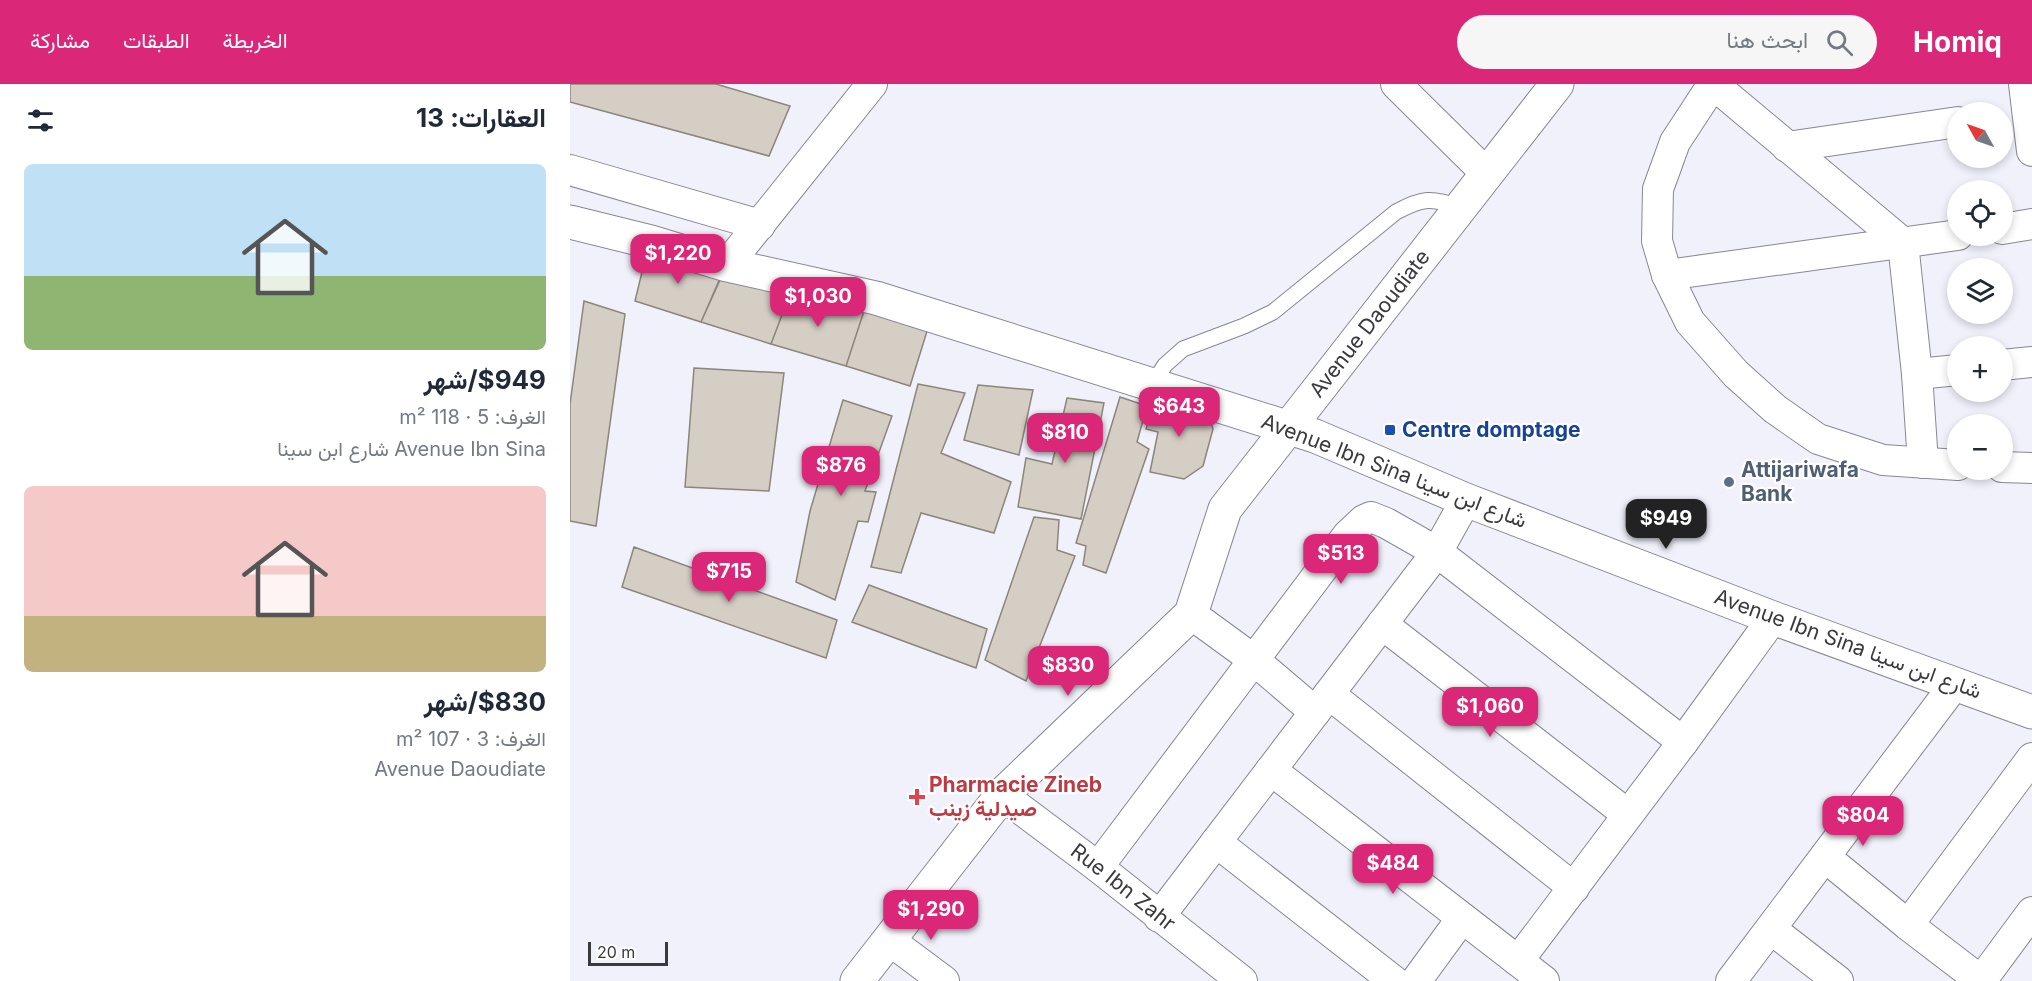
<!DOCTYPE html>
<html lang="ar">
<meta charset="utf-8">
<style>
:root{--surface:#fff;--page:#f6f6f7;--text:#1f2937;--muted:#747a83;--accent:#db2777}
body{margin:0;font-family:Inter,Vazirmatn,sans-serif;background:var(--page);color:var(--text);direction:rtl;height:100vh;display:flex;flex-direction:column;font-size:22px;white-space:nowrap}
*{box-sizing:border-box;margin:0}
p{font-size:20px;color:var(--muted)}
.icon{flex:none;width:33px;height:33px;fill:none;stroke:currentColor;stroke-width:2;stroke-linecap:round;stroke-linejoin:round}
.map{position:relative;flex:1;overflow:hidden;direction:ltr}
.side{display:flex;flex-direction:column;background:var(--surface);width:570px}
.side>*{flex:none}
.needle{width:39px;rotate:310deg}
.buttons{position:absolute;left:1377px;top:18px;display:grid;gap:12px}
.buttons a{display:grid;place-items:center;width:66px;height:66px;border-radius:50%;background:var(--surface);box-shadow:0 3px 9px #0003;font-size:30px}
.scale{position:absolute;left:18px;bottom:15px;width:80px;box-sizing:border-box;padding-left:6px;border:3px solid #3a3a3e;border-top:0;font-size:16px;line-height:21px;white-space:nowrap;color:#3a3a3e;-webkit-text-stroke:4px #fff;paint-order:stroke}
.price{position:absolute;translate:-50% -51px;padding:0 14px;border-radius:12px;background:var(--accent);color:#fff;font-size:20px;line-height:39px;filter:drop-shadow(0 2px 3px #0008)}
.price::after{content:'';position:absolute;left:50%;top:36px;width:18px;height:14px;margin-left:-9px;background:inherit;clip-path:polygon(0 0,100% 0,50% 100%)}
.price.current{background:#222;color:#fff}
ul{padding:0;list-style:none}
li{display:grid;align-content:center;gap:12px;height:318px;padding:0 24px}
li span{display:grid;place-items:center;height:186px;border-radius:9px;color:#555}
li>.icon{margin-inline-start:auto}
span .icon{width:108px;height:108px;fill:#fffc;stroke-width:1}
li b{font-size:26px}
h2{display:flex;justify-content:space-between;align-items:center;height:72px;padding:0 24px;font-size:26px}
header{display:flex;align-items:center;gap:36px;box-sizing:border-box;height:84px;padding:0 30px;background:var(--accent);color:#fff}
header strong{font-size:28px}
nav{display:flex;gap:33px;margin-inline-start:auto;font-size:21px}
.search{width:420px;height:54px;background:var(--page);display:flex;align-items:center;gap:15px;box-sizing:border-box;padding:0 21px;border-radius:33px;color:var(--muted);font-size:22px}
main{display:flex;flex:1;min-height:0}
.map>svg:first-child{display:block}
.building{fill:#d5cec5;stroke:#8b857c;stroke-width:1.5}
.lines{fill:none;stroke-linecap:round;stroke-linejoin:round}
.lane-casing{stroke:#888892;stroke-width:17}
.street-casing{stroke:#888892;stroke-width:32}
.secondary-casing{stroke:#888892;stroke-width:35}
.lane{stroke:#fff;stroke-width:15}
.street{stroke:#fff;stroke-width:30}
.secondary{stroke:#fff;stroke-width:33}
.transit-dot{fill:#1a4fb4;stroke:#fff;stroke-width:2}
.service-dot{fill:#5c6f8a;stroke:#fff;stroke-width:2}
.health-dot{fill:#e0444e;stroke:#fff;stroke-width:2}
.labels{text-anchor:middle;stroke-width:4.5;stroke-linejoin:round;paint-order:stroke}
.street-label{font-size:21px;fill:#3a3a3e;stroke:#fff}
.transit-label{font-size:21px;font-weight:bold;fill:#164399;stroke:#fff;text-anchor:start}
.service-label{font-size:21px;font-weight:bold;fill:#4e5e75;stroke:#fff;text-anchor:start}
.health-label{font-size:21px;font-weight:bold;fill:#be3a42;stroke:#fff;text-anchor:start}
</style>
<header>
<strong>Homiq</strong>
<div class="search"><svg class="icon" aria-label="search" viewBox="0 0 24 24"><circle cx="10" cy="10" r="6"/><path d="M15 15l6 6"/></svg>ابحث هنا</div>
<nav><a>الخريطة</a><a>الطبقات</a><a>مشاركة</a></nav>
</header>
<main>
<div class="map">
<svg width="1462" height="897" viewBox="0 0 1462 897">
<rect width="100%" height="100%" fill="#f1f1fc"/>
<path class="building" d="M0 0H146L220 22 199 72 0 18Z
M77 167 154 185 131 238 65 217Z
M155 185 221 207 201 260 131 238Z
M221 207 294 227 276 282 201 260Z
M14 217 55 230 26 442 0 437V320Z
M294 227 358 244 340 302 276 282Z
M124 284 214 289 199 407 115 403Z
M348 300 395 309 371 369 441 398 424 449 351 429 331 489 301 483Z
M408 301 463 306 449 371 394 356Z
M550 313 577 322 567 358 579 365 536 489 513 481 516 462 506 459Z
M497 314 534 319 511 435 448 423 456 374 482 380Z
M273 316 322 332 295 407 306 408 298 438 288 437 265 516 226 498 240 427Z
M584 316 636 324 643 345 633 382 614 395 580 388 588 348 576 345Z
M464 433 489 436 487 466 505 472 456 597 415 576Z
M64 463 267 536 256 574 52 503Z
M299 501 417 545 406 584 282 538Z"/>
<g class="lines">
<defs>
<path id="lane" d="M582 301 595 281 613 265 674 242 703 228 826 128C852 114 861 113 890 123"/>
<g id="street">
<path d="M826 0 916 89"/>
<path d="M1143 0 1105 58 1088 105 1087 157 1097 191 1120 238 1166 290 1205 325 1248 355 1313 376 1388 381"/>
<path d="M1143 0 1333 159 1347 290 1353 379"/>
<path d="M1454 0 1462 67"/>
<path d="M1217 63 1388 38"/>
<path d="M0 86 190 141"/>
<path d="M1432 145 1462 140"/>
<path d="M157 181 302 0"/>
<path d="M1097 191 1388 151"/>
<path d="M1432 281 1462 278"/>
<path d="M1347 290 1388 286"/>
<path d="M1432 383 1462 384"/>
<path d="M621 530 684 576 745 628"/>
<path d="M812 540 1057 730"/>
<path d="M759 610 1004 804"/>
<path d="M701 686 974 897"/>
<path id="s1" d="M432 711 528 783 672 897"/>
<path d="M646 758 824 897"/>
<path d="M1255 773 1338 841 1411 897"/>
<path d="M528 783 777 452 794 436 801 433 816 439 867 468 1113 658"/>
<path d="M589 833 867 468 896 416"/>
<path d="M1338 841 1462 674"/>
<path d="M1201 845 1268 897"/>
<path d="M319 856 374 897"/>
<path d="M948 877 1113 658 1203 534"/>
<path d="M846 897 892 834"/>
<path d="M1161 897 1385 600"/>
<path d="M1411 897 1462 828"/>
</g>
<g id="secondary">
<path d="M0 138 81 158 157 181 306 214 745 352 896 416 1203 534 1462 628"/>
<path id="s2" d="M287 897 432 711 621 530 655 425 987 0"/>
</g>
</defs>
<use href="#lane" class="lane-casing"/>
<use href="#street" class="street-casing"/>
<use href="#secondary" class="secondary-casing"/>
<use href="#lane" class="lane"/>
<use href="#street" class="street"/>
<use href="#secondary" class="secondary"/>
</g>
<rect class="transit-dot" x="814" y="340" width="12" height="12" rx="3"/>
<circle class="service-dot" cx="1159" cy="398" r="6"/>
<path class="health-dot" d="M344 704h6v6h6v6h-6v6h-6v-6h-6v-6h6z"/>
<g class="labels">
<g class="street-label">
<text dy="7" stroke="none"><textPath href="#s2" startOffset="843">Avenue Daoudiate</textPath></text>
<text transform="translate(824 387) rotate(21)" y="7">Avenue Ibn Sina شارع ابن سينا</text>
<text transform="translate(1278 560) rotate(20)" y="7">Avenue Ibn Sina شارع ابن سينا</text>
<text dy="7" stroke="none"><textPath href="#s1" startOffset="152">Rue Ibn Zahr</textPath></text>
</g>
<g class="transit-label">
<text x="832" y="353">Centre domptage</text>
</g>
<g class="service-label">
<text x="1171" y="393">Attijariwafa<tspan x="1171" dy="24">Bank</tspan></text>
</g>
<g class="health-label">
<text x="359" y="708">Pharmacie Zineb<tspan x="359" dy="24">صيدلية زينب</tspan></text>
</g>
</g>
</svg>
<div class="buttons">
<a><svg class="needle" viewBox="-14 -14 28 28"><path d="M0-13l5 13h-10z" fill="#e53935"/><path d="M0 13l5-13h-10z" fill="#747a83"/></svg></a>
<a><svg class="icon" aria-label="locate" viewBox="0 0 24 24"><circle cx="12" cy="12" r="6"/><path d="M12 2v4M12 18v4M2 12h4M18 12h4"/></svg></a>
<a><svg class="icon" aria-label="layers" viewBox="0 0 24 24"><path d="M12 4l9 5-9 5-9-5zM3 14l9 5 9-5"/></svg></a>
<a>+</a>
<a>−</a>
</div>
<div class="scale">20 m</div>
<b class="price" style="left:108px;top:201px">$1,220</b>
<b class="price" style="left:248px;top:244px">$1,030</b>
<b class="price" style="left:609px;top:354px">$643</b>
<b class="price" style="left:495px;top:380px">$810</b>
<b class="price" style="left:271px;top:413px">$876</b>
<b class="price current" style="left:1096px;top:466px">$949</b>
<b class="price" style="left:771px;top:501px">$513</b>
<b class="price" style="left:159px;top:519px">$715</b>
<b class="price" style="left:498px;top:613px">$830</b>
<b class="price" style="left:920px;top:654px">$1,060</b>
<b class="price" style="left:1293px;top:763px">$804</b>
<b class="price" style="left:823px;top:811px">$484</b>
<b class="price" style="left:361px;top:857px">$1,290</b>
</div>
<section class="side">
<h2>العقارات: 13<svg class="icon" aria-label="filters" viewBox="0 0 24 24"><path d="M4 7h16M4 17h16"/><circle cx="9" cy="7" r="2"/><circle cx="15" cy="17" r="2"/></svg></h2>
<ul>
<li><span style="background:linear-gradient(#bfe0f5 60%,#8fb573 0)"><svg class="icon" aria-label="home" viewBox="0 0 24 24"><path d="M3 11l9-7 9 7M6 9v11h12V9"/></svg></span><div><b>$949/شهر</b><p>الغرف: 5 · 118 m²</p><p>Avenue Ibn Sina شارع ابن سينا</p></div></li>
<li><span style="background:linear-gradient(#f6c9c9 70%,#c2b280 0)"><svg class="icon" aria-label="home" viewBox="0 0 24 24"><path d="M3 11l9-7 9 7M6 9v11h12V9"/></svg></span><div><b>$830/شهر</b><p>الغرف: 3 · 107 m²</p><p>Avenue Daoudiate</p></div></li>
</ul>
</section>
</main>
